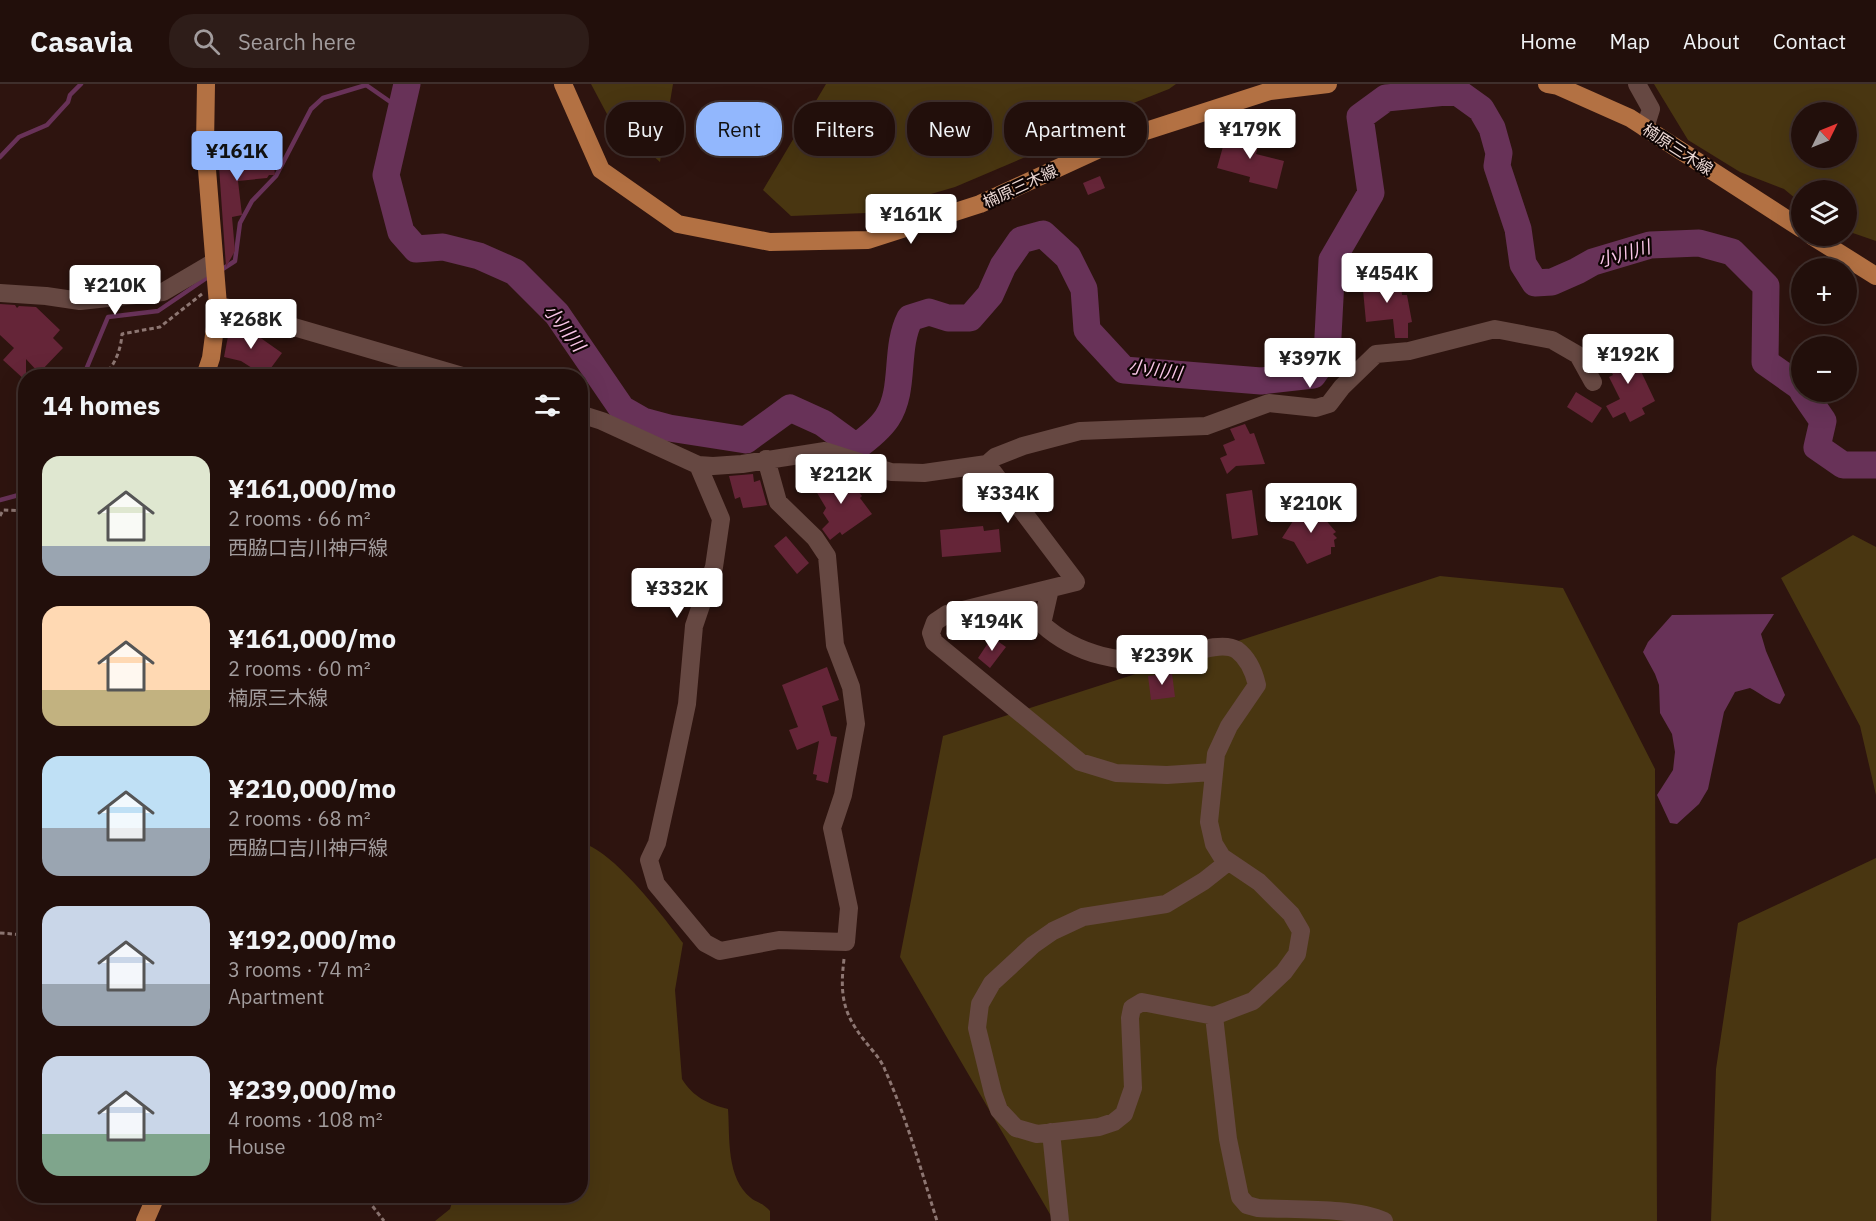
<!DOCTYPE html>
<meta charset="utf-8">
<style>
:root{--surface:#220f0b;--page:#2e1d19;--text:#f1f3f6;--muted:#a29c9d;--line:#3f2f2c;--accent:#92b7fd}
body{margin:0;font-family:"IBM Plex Sans","Noto Sans JP",sans-serif;background:var(--page);color:var(--text);height:100vh;display:flex;flex-direction:column;font-size:22px;white-space:nowrap}
*{box-sizing:border-box;margin:0}
p{font-size:20px;color:var(--muted)}
.icon{flex:none;width:33px;height:33px;fill:none;stroke:currentColor;stroke-width:2;stroke-linecap:round;stroke-linejoin:round}
.map{position:relative;flex:1;overflow:hidden}
.side{position:absolute;left:18px;top:285px;width:570px;height:834px;display:flex;flex-direction:column;background:var(--surface);border-radius:24px;box-shadow:0 6px 24px #0002,0 0 0 2px var(--line)}
.side>*{flex:none}
.guide{position:absolute;left:606px;top:18px;width:570px;height:54px;display:flex;gap:12px}
.needle{width:39px;rotate:47deg}
.tools{position:absolute;left:1791px;top:18px;display:grid;gap:12px}
.tools a{display:grid;place-items:center;width:66px;height:66px;border-radius:50%;background:var(--surface);box-shadow:0 6px 24px #0002,0 0 0 2px var(--line);font-size:30px}
.price{position:absolute;translate:-50% -51px;padding:0 14px;border-radius:6px;background:#fff;color:#222;font-size:20px;line-height:39px;filter:drop-shadow(0 2px 3px #0008)}
.price::after{content:'';position:absolute;left:50%;top:36px;width:18px;height:14px;margin-left:-9px;background:inherit;clip-path:polygon(0 0,100% 0,50% 100%)}
.price.selected{background:var(--accent);color:#111}
ul{padding:0;list-style:none}
li{display:flex;align-items:center;gap:18px;height:150px;padding:0 24px}
li span{display:grid;place-items:center;flex:none;width:168px;height:120px;border-radius:18px;color:#555}
li>.icon{margin-inline-start:auto}
span .icon{width:72px;height:72px;fill:#fffc;stroke-width:1}
li b{font-size:26px}
h2{display:flex;justify-content:space-between;align-items:center;height:72px;padding:0 24px;font-size:26px}
.tag{padding:0 21px;border-radius:24px;background:var(--surface);box-shadow:0 6px 24px #0002,0 0 0 2px var(--line);font-size:21px;line-height:54px}
.tag.selected{background:var(--accent);color:#111}
header{display:flex;align-items:center;gap:36px;box-sizing:border-box;height:84px;padding:0 30px;background:var(--surface);border-bottom:2px solid var(--line)}
header strong{font-size:28px}
nav{display:flex;gap:33px;margin-inline-start:auto;font-size:21px}
.search{width:420px;height:54px;background:var(--page);display:flex;align-items:center;gap:15px;box-sizing:border-box;padding:0 21px;border-radius:24px;color:var(--muted);font-size:22px}
.map>svg:first-child{display:block}
.green{fill:#493611;fill-rule:evenodd}
.water{fill:#683258}
.lines{fill:none;stroke-linecap:round;stroke-linejoin:round}
.stream{stroke:#683258;stroke-width:4.5}
.river{stroke:#683258;stroke-width:27}
.building{fill:#652538}
.path{stroke:#8d7672;stroke-width:3;stroke-dasharray:4.5 3;stroke-linecap:butt}
.minor{stroke:#664842;stroke-width:18}
.major{stroke:#b37143;stroke-width:18}
.labels{text-anchor:middle;stroke-width:4.5;stroke-linejoin:round;paint-order:stroke}
.street-label{font-size:16px;fill:#ecd9d5;stroke:#0e0403}
.water-label{font-size:18px;font-style:italic;fill:#fac6e8;stroke:#0e0403}
</style>
<header>
<strong>Casavia</strong>
<div class="search"><svg class="icon" aria-label="search" viewBox="0 0 24 24"><circle cx="10" cy="10" r="6"/><path d="M15 15l6 6"/></svg>Search here</div>
<nav><a>Home</a><a>Map</a><a>About</a><a>Contact</a></nav>
</header>
<div class="map">
<svg width="1876" height="1137" viewBox="0 0 1876 1137">
<rect width="100%" height="100%" fill="#2e140f"/>
<path class="green" d="M591 0H673L660 78 608 32Z
M826 0H1176L1169 5 1098 33 1063 57 955 103 866 129 791 132 763 106Z
M1654 0H1876V157L1847 147 1846 106H1802L1801 119 1784 105 1740 88 1688 56ZM1846 28V74H1802V28Z
M1853 451 1876 463V711L1860 642 1781 494Z
M1440 492 1563 504 1655 685 1657 1137H1054L900 873 943 652Z
M581 759C611 764 665 834 683 859L675 906 682 995C693 1013 708 1020 728 1025 730 1054 726 1094 751 1114 757 1119 762 1118 770 1127V1137H435L450 1125 454 1112H580Z
M1876 774V1137H1711L1716 985 1738 839Z"/>
<path class="water" d="M1774 530 1761 550 1766 567 1785 611 1780 620C1772 619 1758 608 1750 604L1735 608 1724 628 1708 705 1699 720 1677 740 1670 739 1657 711 1673 686 1675 668 1672 650 1660 629 1659 601 1655 590 1643 568 1648 558 1672 531Z"/>
<g class="lines">
<path class="stream" d="M0 73 19 53 47 41 68 18 70 11 81 0
M221 186 235 177 240 139 252 117 276 92 311 25 323 14 366 1 402 26
M77 292 85 288 108 233 158 227 211 191
M0 416 26 409"/>
<path class="river" d="M407 0 386 91 401 148 416 165 443 163 479 172 515 188 557 230 622 325 643 337 669 344 746 356 790 324 823 339 856 363C867 355 879 346 887 334 906 305 894 265 910 234L929 228 948 234H970L990 211 1003 182 1021 156 1043 150 1068 173 1084 205 1087 246 1124 286 1261 297 1313 291 1327 271 1332 176 1371 109 1360 33 1386 14 1456 7 1481 25 1492 44 1499 69 1497 82 1518 145 1523 180 1535 199 1552 198 1577 187 1593 178 1650 161 1699 159 1732 168 1766 202 1765 278 1799 302 1802 306
M1803 308 1823 337 1817 363 1843 381H1876"/>
</g>
<path class="building" d="M1236 44 1261 52 1256 70 1284 77 1277 105 1249 98 1250 93 1217 84 1224 59 1232 62Z
M238 52 240 53 242 66 249 65 250 73 273 72 275 91H269L267 94 238 97 242 131 232 133 235 167 226 183 217 54Z
M1100 92 1105 104 1088 111 1083 99Z
M108 188 111 202 78 205 76 194Z
M1401 193 1402 211H1407L1412 238 1408 239V254H1395L1393 235 1366 238 1362 195Z
M0 220 15 221 17 224 19 222 36 223 60 246 53 254 63 264 39 289 26 275V297L3 276 14 264 0 251Z
M230 242 251 246 250 249 255 250 282 269 265 292 241 277 224 273Z
M1629 262 1655 317 1642 324 1645 330 1630 338 1625 328 1613 334 1606 322 1620 315 1609 293 1613 291 1605 274 1608 272 1607 270 1620 264 1621 266Z
M1576 308 1602 324 1592 339 1567 323Z
M1245 340 1250 350 1254 349 1265 380 1236 382 1227 390 1220 374 1227 371 1223 361 1235 356 1230 345Z
M837 385 849 404 853 401 862 412 860 414 872 430 842 451 840 448 830 456 822 445 829 438 823 429 826 424 813 402Z
M753 390 754 398 760 396 767 421 743 424 740 413 735 415 729 392Z
M1252 406 1258 451 1232 455 1226 410Z
M1311 419 1336 448 1333 450 1337 454 1334 456 1335 463H1331V470L1307 480 1294 458 1282 454 1293 437 1291 434Z
M983 442 984 447 999 445 1001 468 942 473 940 446Z
M786 452 809 479 797 490 774 462Z
M992 553 1006 563 990 584 978 574Z
M827 583 839 616 822 622 831 652 837 653 828 699 816 696 817 691 813 690 819 657 797 666 789 646 798 643 782 601Z
M1172 589 1175 613 1151 616 1148 592Z"/>
<g class="lines">
<path class="path" d="M103 292C115 282 121 265 122 250L160 243 202 210
M0 432 3 426 26 427
M0 849 26 851
M844 875C840 909 842 928 864 956 871 965 881 975 885 986 907 1035 921 1086 937 1137
M362 1112 367 1115 384 1137"/>
<path class="minor" d="M1637 0 1651 25 1645 44
M0 209 46 212 80 217 163 208 214 178
M218 221 462 292
M580 330 602 337 698 381 713 382 742 380 825 367 891 388 924 389 987 380 995 373 1023 362 1080 347 1206 342 1269 319 1316 324 1329 320 1342 303 1376 270 1409 267 1495 245 1552 256 1578 271 1593 298
M987 380 1076 498 947 530 935 538 931 549 934 558 1080 678 1116 689 1167 691 1213 688
M698 381 721 435 714 483 694 542 687 620 672 691 657 759 649 776 656 800 705 859 720 867 779 856 846 858 849 824 832 744 843 711 856 640 851 603 835 561 827 472 815 454 778 418 766 375
M1050 505 1042 540C1076 571 1124 582 1170 574 1187 571 1221 556 1237 566 1249 575 1254 588 1257 601L1229 642 1216 670 1209 738 1214 760 1222 773 1259 798 1291 830 1301 847 1297 870 1284 888 1253 917 1214 932 1142 918 1132 924 1130 934 1133 1004 1124 1030 1114 1038 1099 1043 1037 1050 1016 1044 999 1026 993 1009 977 944 980 920 992 899 1033 861 1053 847 1083 833 1166 820 1204 797 1228 778
M1214 932 1228 1055 1240 1113 1247 1121 1258 1124C1293 1126 1354 1123 1384 1137
M1051 1048 1060 1137"/>
<path class="major" d="M563 0 601 86 678 140 770 158 868 156 980 120 1121 55 1270 7 1328 0
M1547 0 1558 2 1630 34 1802 145
M1812 152 1876 192
M205 292 211 274 218 221 205 61 206 0
M145 1137 156 1112"/>
</g>
<g class="labels">
<g class="street-label">
<text transform="translate(1678 65) rotate(33)" y="6">楠原三木線</text>
<text transform="translate(1020 102) rotate(-25)" y="6">楠原三木線</text>
</g>
<g class="water-label">
<text transform="translate(1624 170) rotate(-16)" y="6">小川川</text>
<text transform="translate(564 244) rotate(52)" y="6">小川川</text>
<text transform="translate(1155 286) rotate(8)" y="6">小川川</text>
</g>
</g>
</svg>
<div class="tools">
<a><svg class="needle" viewBox="-14 -14 28 28"><path d="M0-13l5 13h-10z" fill="#e53935"/><path d="M0 13l5-13h-10z" fill="#a29c9d"/></svg></a>
<a><svg class="icon" aria-label="layers" viewBox="0 0 24 24"><path d="M12 4l9 5-9 5-9-5zM3 14l9 5 9-5"/></svg></a>
<a>+</a>
<a>−</a>
</div>
<b class="price" style="left:1250px;top:76px">¥179K</b>
<b class="price selected" style="left:237px;top:98px">¥161K</b>
<b class="price" style="left:911px;top:161px">¥161K</b>
<b class="price" style="left:1387px;top:220px">¥454K</b>
<b class="price" style="left:115px;top:232px">¥210K</b>
<b class="price" style="left:251px;top:266px">¥268K</b>
<b class="price" style="left:1628px;top:301px">¥192K</b>
<b class="price" style="left:1310px;top:305px">¥397K</b>
<b class="price" style="left:841px;top:421px">¥212K</b>
<b class="price" style="left:1008px;top:440px">¥334K</b>
<b class="price" style="left:1311px;top:450px">¥210K</b>
<b class="price" style="left:677px;top:535px">¥332K</b>
<b class="price" style="left:992px;top:568px">¥194K</b>
<b class="price" style="left:1162px;top:602px">¥239K</b>
<div class="guide">
<a class="tag">Buy</a>
<a class="tag selected">Rent</a>
<a class="tag">Filters</a>
<a class="tag">New</a>
<a class="tag">Apartment</a>
</div>
<section class="side">
<h2>14 homes<svg class="icon" aria-label="filters" viewBox="0 0 24 24"><path d="M4 7h16M4 17h16"/><circle cx="9" cy="7" r="2"/><circle cx="15" cy="17" r="2"/></svg></h2>
<ul>
<li><span style="background:linear-gradient(#dfe7d0 75%,#9aa5b1 0)"><svg class="icon" aria-label="home" viewBox="0 0 24 24"><path d="M3 11l9-7 9 7M6 9v11h12V9"/></svg></span><div><b>¥161,000/mo</b><p>2 rooms · 66 m²</p><p>西脇口吉川神戸線</p></div></li>
<li><span style="background:linear-gradient(#ffd9b3 70%,#c2b280 0)"><svg class="icon" aria-label="home" viewBox="0 0 24 24"><path d="M3 11l9-7 9 7M6 9v11h12V9"/></svg></span><div><b>¥161,000/mo</b><p>2 rooms · 60 m²</p><p>楠原三木線</p></div></li>
<li><span style="background:linear-gradient(#bfe0f5 60%,#9aa5b1 0)"><svg class="icon" aria-label="home" viewBox="0 0 24 24"><path d="M3 11l9-7 9 7M6 9v11h12V9"/></svg></span><div><b>¥210,000/mo</b><p>2 rooms · 68 m²</p><p>西脇口吉川神戸線</p></div></li>
<li><span style="background:linear-gradient(#c9d6e8 65%,#9aa5b1 0)"><svg class="icon" aria-label="home" viewBox="0 0 24 24"><path d="M3 11l9-7 9 7M6 9v11h12V9"/></svg></span><div><b>¥192,000/mo</b><p>3 rooms · 74 m²</p><p>Apartment</p></div></li>
<li><span style="background:linear-gradient(#c9d6e8 65%,#7fa58c 0)"><svg class="icon" aria-label="home" viewBox="0 0 24 24"><path d="M3 11l9-7 9 7M6 9v11h12V9"/></svg></span><div><b>¥239,000/mo</b><p>4 rooms · 108 m²</p><p>House</p></div></li>
</ul>
</section>
</div>
